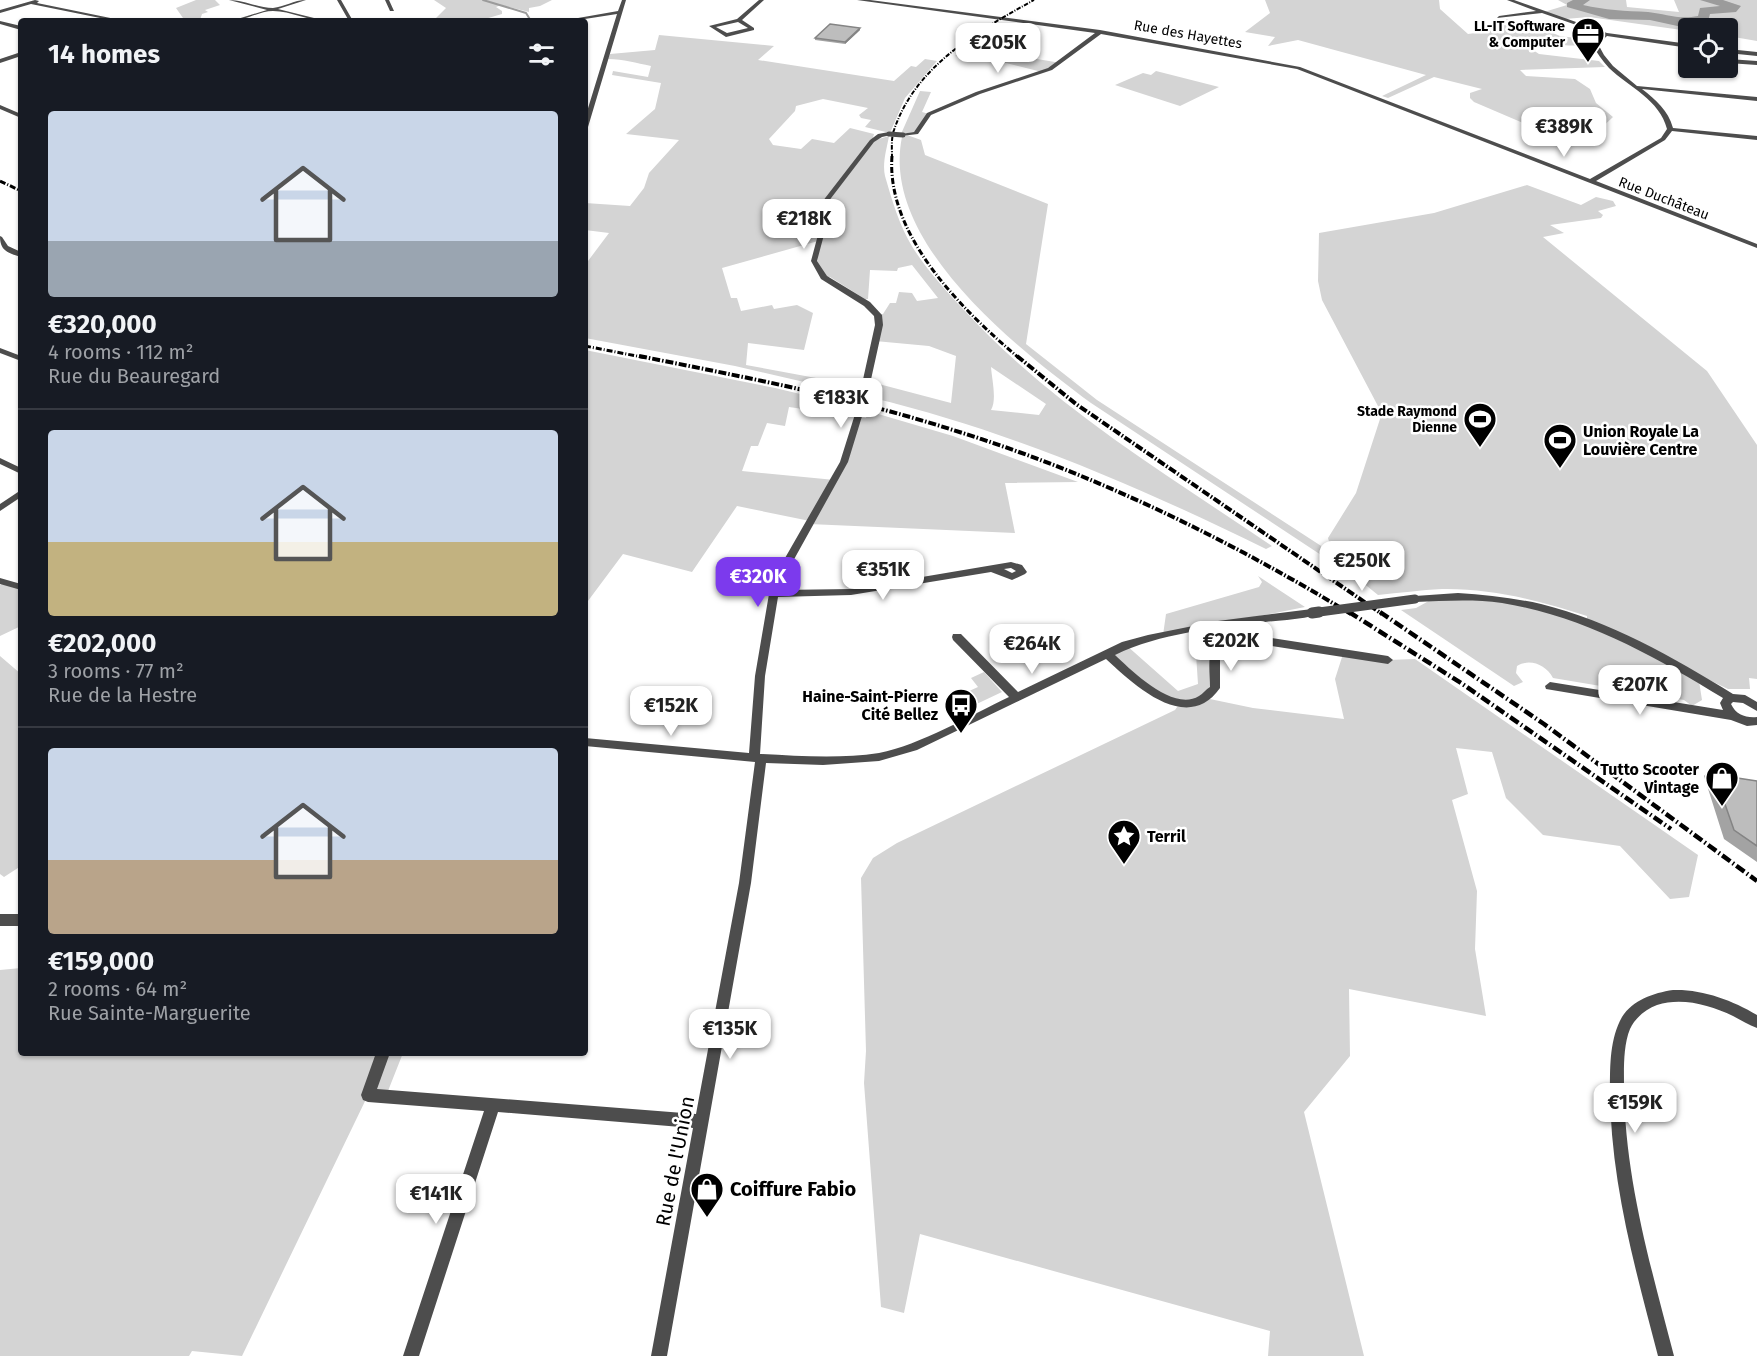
<!DOCTYPE html>
<meta charset="utf-8">
<style>
:root{--surface:#171b24;--page:#242831;--text:#f1f3f6;--muted:#9ea1a6;--line:#363941;--accent:#7c3aed}
body{margin:0;font-family:"Fira Sans",sans-serif;background:var(--page);color:var(--text);height:100vh;display:flex;flex-direction:column;font-size:22px;white-space:nowrap}
*{box-sizing:border-box;margin:0}
p{font-size:20px;color:var(--muted)}
.icon{flex:none;width:33px;height:33px;fill:none;stroke:currentColor;stroke-width:2;stroke-linecap:round;stroke-linejoin:round}
.map{position:relative;flex:1;overflow:hidden}
.side{position:absolute;left:18px;top:18px;width:570px;height:1038px;display:flex;flex-direction:column;background:var(--surface);border-radius:6px;box-shadow:0 2px 4px #0004}
.side>*{flex:none}
.fabs{position:absolute;left:1678px;top:18px;display:grid;gap:12px}
.fabs a{display:grid;place-items:center;width:60px;height:60px;border-radius:6px;background:var(--surface);box-shadow:0 2px 4px #0004;font-size:30px}
.price{position:absolute;translate:-50% -51px;padding:0 14px;border-radius:12px;background:#fff;color:#222;font-size:20px;line-height:39px;filter:drop-shadow(0 2px 3px #0008)}
.price::after{content:'';position:absolute;left:50%;top:36px;width:18px;height:14px;margin-left:-9px;background:inherit;clip-path:polygon(0 0,100% 0,50% 100%)}
.price.active{background:var(--accent);color:#fff}
ul{padding:0;list-style:none}
li{display:grid;align-content:center;gap:12px;height:318px;padding:0 30px}
li+li{border-top:2px solid var(--line)}
li span{display:grid;place-items:center;height:186px;border-radius:6px;color:#555}
li>.icon{margin-inline-start:auto}
span .icon{width:108px;height:108px;fill:#fffc;stroke-width:1}
li b{font-size:26px}
h2{display:flex;justify-content:space-between;align-items:center;height:72px;padding:0 30px;font-size:26px}
.map>svg:first-child{display:block}
.green{fill:#d4d4d4;fill-rule:evenodd}
.lines{fill:none;stroke-linecap:round;stroke-linejoin:round}
.stream{stroke:#9b9b9b;stroke-width:2}
.river{fill:#9b9b9b;fill-rule:evenodd}
.minor{fill:#4d4d4d;fill-rule:evenodd}
.rail-far3{stroke:#000;stroke-width:2;stroke-dasharray:4.5 1.5 1 1.5;stroke-linecap:butt}
.rail-far2{stroke:#000;stroke-width:3;stroke-dasharray:6 2 1 2;stroke-linecap:butt}
.rail-far1{stroke:#000;stroke-width:4;stroke-dasharray:8 2 1.5 2;stroke-linecap:butt}
.rail{stroke:#000;stroke-width:4.5;stroke-dasharray:10 3 1.5 3;stroke-linecap:butt}
.minor-bridge-far2{stroke:#4d4d4d;stroke-width:5}
.minor-bridge-far1{stroke:#4d4d4d;stroke-width:9}
.minor-bridge{stroke:#4d4d4d;stroke-width:11}
.wall{fill:#a3a3a3}
.shaded-wall{fill:#848484}
.building{fill:#bdbdbd;stroke:#848484;stroke-width:1.5}
.labels{text-anchor:middle;stroke-width:5;stroke-linejoin:round;paint-order:stroke}
.far-poi-label{font-size:14px;font-weight:bold;fill:#000;stroke:#fff;text-anchor:end}
.far-street-label{font-size:14px;fill:#000;stroke:#fff}
.poi-label{font-size:16px;font-weight:bold;fill:#000;stroke:#fff;text-anchor:start}
.near-street-label{font-size:20px;fill:#000;stroke:#fff}
.near-poi-label{font-size:20px;font-weight:bold;fill:#000;stroke:#fff;text-anchor:start}
</style>
<div class="map">
<svg width="1757" height="1356" viewBox="0 0 1757 1356">
<rect width="100%" height="100%" fill="#fff"/>
<path class="green" d="M196 0H215L220 5 205 10 208 12 202 14 200 20 180 21 183 18 176 8Z
M434 0H552L540 6 529 8V12L501 5 496 7 502 11V14L478 21H433L446 8Z
M1265 0H1439L1440 9 1468 34 1490 31 1506 19 1536 26 1560 36 1584 39 1587 44C1568 49 1546 40 1526 41L1524 44 1539 54 1599 61 1605 67 1520 70 1526 76 1575 79 1590 89 1596 103 1613 117 1593 136 1574 140 1561 134 1537 129 1474 102 1470 98V93L1482 89 1434 77 1388 98 1382 96 1426 75 1298 40 1268 46 1275 37 1245 32 1270 13Z
M1558 0H1626L1627 7 1679 12 1674 0H1757V41L1728 36V28H1689V31L1589 17 1565 19 1544 12 1567 5Z
M988 33 991 34 974 51 983 50 1061 63 1042 72 974 55 969 58 955 56Z
M659 35 774 46 758 60 894 81 911 66 916 67 925 59 937 61 905 98 890 133 865 127 871 120 861 118 859 115 868 108 823 99 796 106 795 111 769 139 773 145 801 149 812 139 834 143 850 128 874 134 872 141 889 136C887 148 882 163 885 176 892 200 899 225 913 248 927 270 947 292 965 311 1052 406 1166 474 1272 546L1266 549C1140 487 1010 431 873 398L875 383 951 403 956 356 929 346 875 341 878 315 883 314 890 303H896L899 292 912 293 917 301 938 298 912 265 898 268 897 271 870 270 868 299H865L830 277H824L817 269 818 241 722 268 731 298H737L741 311 772 305 774 309 797 305 813 313 804 350 748 343 746 365 816 378 866 381 856 394 735 366 585 338V265L609 233 585 230V203L630 206 644 188 649 173 679 140 626 134 655 109 661 83 612 75 613 71 648 77 651 66C636 63 624 59 608 59L610 54 655 50ZM991 367 1046 404 1039 415 991 410C997 400 992 380 991 367Z
M1156 71 1219 87 1180 106 1115 85 1143 73 1151 75Z
M920 91 931 92 922 112 929 114 914 132 901 134Z
M907 135 921 140 925 155 1048 204 1026 344 1097 400 1332 553 1328 538 1356 493 1380 419 1379 408 1322 300 1318 281 1319 233 1434 213 1527 185 1581 205 1596 197 1613 201 1616 206 1598 211 1603 215 1601 218 1550 225 1564 233 1543 237 1707 371 1757 445V679L1749 678 1750 689H1728L1703 677 1699 681 1702 700 1692 706 1684 700 1553 678C1546 665 1530 658 1517 666L1516 673 1523 682 1514 686 1401 610 1416 608 1436 597 1486 598 1587 621V616C1542 601 1491 588 1442 589 1421 590 1399 593 1378 595L1362 582 1091 403C1017 348 880 242 902 137Z
M585 350 775 388 851 406 858 417 866 418 868 411 953 436 1078 482 1005 483 1015 533 809 524 810 521 737 506 692 572 623 554 585 605ZM789 407 858 417 835 480 742 471 751 446H758L767 423 785 426Z
M1258 576 1305 607 1163 635 1166 614 1259 587 1262 582Z
M5 582 21 587V626L0 636V585Z
M1195 639 1222 640 1217 645V674L1205 698 1253 708 1344 719 1335 679 1343 654 1388 660 1415 659 1698 855 1689 897 1670 899 1620 846 1543 835 1506 798 1492 752 1456 748 1468 794 1452 800 1477 891 1475 949 1486 1016 1349 989 1350 1056 1304 1112 1364 1356H1268L1270 1331 920 1234 904 1313 881 1307 864 1083 866 1051 861 878 873 858 897 843 1175 710 1180 703 1171 701 1108 655 1126 645 1178 691 1198 684Z
M0 656 21 674V866L4 877 0 874Z
M984 672 1002 692 966 709 956 697 978 687 971 678Z
M21 968V1053H403L386 1096 368 1095 242 1356 192 1351 189 1356H0V970Z"/>
<g class="lines">
<path class="stream" d="M483 0 526 13 531 21"/>
<path class="river" d="M1573 0H1590L1583 5C1605 10 1625 11 1648 12 1666 14 1679 20 1698 16L1700 8 1720 6 1700 0H1723L1741 6 1736 12 1710 14 1708 21 1682 27 1650 20 1609 19 1567 7V3Z"/>
<path class="minor" d="M35 0 39 1 37 3 125 21H115L31 4 0 13V10Z
M229 0C243 0 259 8 273 8 284 7 294 0 306 0L278 9 326 21C308 21 291 11 273 11 259 11 245 21 231 21L267 10Z
M337 0H341L353 21H349Z
M385 0H389L394 11H390Z
M622 0H626L588 127 585 129V118L617 14 572 21H561L618 11Z
M759 0H764L742 20 754 28V30L726 37 709 26 737 19ZM738 22 748 28 727 33 716 27Z
M857 0H870L1100 30 1300 67 1590 179 1661 138 1667 129C1660 100 1629 87 1609 68 1602 60 1597 53 1592 44L1602 34 1542 13 1497 18 1499 16 1536 11 1507 0H1514L1607 33 1689 44V48L1607 36 1598 44 1604 55 1613 66 1637 86 1757 97V101L1642 89C1656 100 1668 110 1673 128L1757 136V140L1672 131 1665 140 1596 181 1757 244V248L1297 69 1101 34 1052 70 980 94 931 115 918 134 901 136V134L914 132 927 113 976 92 1048 68 1095 33Z
M0 21 21 26V30L0 24Z
M1728 49 1757 52V56L1728 53Z
M21 52V56L0 63V59Z
M1728 59 1757 61V65L1728 63Z
M0 105 21 114V118L0 109Z
M889 132 892 134 891 135 882 137 874 142 825 206V231L817 261 827 276 870 302 882 315 883 325 870 384 866 386 862 384 875 325 874 316 864 306 821 279 811 261 819 231V206L870 140 878 134Z
M0 236 2 237 8 246 21 252V257C8 253 0 251 0 236Z
M0 348 21 356V361L0 353Z
M856 411H859L863 413 848 462 787 572 780 590 851 589 1011 562 1022 565 1027 572 1025 574 1012 580 991 572 851 595 778 597 765 676 760 754C799 756 840 759 879 753 920 745 971 715 1009 697L953 640 952 637 953 634H961L1018 692 1122 642 1148 635 1218 621 1312 609 1317 613 1316 615C1299 620 1281 620 1265 622 1215 628 1160 633 1115 655 1132 671 1173 712 1199 696 1203 694 1206 689 1210 687 1210 670 1205 645 1222 636L1252 635 1388 656 1393 660 1388 664 1252 643 1225 644 1220 650V688C1187 735 1134 685 1106 659L917 750 879 761 823 765 766 763 751 883 667 1356H651L693 1128 498 1112 419 1356H403L484 1111 368 1102 363 1100 361 1095 376 1053H390L377 1089 696 1114 739 883 755 762 585 746V738L749 753 755 676 769 594 777 572 840 462ZM1011 568 1016 571 1012 573 1004 569Z
M0 458 21 468V474L0 464Z
M21 490V497L0 511V504Z
M0 578 21 584V590L0 584Z
M1458 593C1486 595 1514 598 1541 604 1610 621 1673 657 1733 694L1745 695 1757 702V711L1743 703 1733 702 1731 704C1736 715 1746 718 1757 717V725L1747 726 1731 720 1546 689 1545 686 1550 682 1723 710 1720 703 1723 698C1654 656 1583 616 1502 603 1473 599 1444 601 1415 602L1410 599 1415 596Z
M0 914H21V926H0Z
M1673 990C1702 989 1732 1000 1757 1015V1028C1749 1025 1741 1020 1733 1016 1710 1005 1682 997 1657 1005 1646 1009 1635 1018 1630 1029 1623 1046 1624 1069 1624 1087 1625 1180 1651 1267 1674 1356H1658C1635 1268 1610 1180 1610 1088 1610 1065 1610 1038 1622 1017 1633 1000 1653 993 1673 990Z"/>
<path class="rail-far3" d="M892 158C892 149 891 138 894 130 916 65 978 31 1034 0"/>
<path class="rail-far2" d="M892 156C886 235 962 310 1019 358
M0 181 21 191
M585 346 647 358"/>
<path class="rail-far1" d="M639 356C744 377 850 397 953 430 1093 473 1226 538 1351 614
M1017 356 1076 404 1382 614"/>
<path class="rail" d="M1349 612 1461 683 1671 829
M1380 612 1544 724 1757 881"/>
<path class="minor-bridge-far2" d="M889 134 903 135"/>
<path class="minor-bridge-far1" d="M859 413 866 384
M1312 613 1415 599"/>
<path class="minor-bridge" d="M1312 613 1319 612"/>
</g>
<path class="wall" d="M860 30 845 44 815 40V38Z
M1712 767 1731 777 1757 781V862L1724 839 1704 776Z"/>
<path class="shaded-wall" d="M860 28V30L845 44V42Z"/>
<path class="building" d="M830 24 860 28 845 42 815 38Z
M1712 767 1729 770 1731 777 1757 781V846L1734 830Z"/>
<defs>
<symbol id="office-pin" viewBox="-11 -11 22 30"><path d="M0 17L-7.5 6A9.5 9.5 0 1 1 7.5 6Z" fill="#000" stroke="#fff"/><path d="M-6-3h4V-5.5h4V-3h4V5H-6ZM-1-4.5V-3h2v-1.5ZM-6 0V1H6V0Z" fill="#fff"/></symbol>
<symbol id="stadium-pin" viewBox="-11 -11 22 30"><path d="M0 17L-7.5 6A9.5 9.5 0 1 1 7.5 6Z" fill="#000" stroke="#fff"/><path d="M0-5a6.5 5 0 1 0 0 10a6.5 5 0 1 0 0-10ZM-3.5-1.8h7v3.6h-7Z" fill="#fff"/></symbol>
<symbol id="bus-pin" viewBox="-11 -11 22 30"><path d="M0 17L-7.5 6A9.5 9.5 0 1 1 7.5 6Z" fill="#000" stroke="#fff"/><path d="M-5-6H5V4H4V6H2V4H-2V6H-4V4H-5ZM-3.5-4V0h7V-4ZM-3.5 1.2v1.5H-2V1.2ZM2 1.2v1.5H3.5V1.2Z" fill="#fff"/></symbol>
<symbol id="shop-pin" viewBox="-11 -11 22 30"><path d="M0 17L-7.5 6A9.5 9.5 0 1 1 7.5 6Z" fill="#000" stroke="#fff"/><path d="M-5-2.5h2.3a2.7 3.5 0 0 1 5.4 0H5L5.5 6h-11ZM-1.5-2.5h3a1.5 2.3 0 0 0-3 0Z" fill="#fff"/></symbol>
<symbol id="sight-pin" viewBox="-11 -11 22 30"><path d="M0 17L-7.5 6A9.5 9.5 0 1 1 7.5 6Z" fill="#000" stroke="#fff"/><path d="M0-6L1.8-2.2L6-1.7L2.9 1.2L3.7 5.4L0 3.3L-3.7 5.4L-2.9 1.2L-6-1.7L-1.8-2.2Z" fill="#fff"/></symbol>
</defs>
<g fill-rule="evenodd">
<use href="#office-pin" x="1569" y="15" width="38" height="52"/>
<use href="#stadium-pin" x="1461" y="400" width="38" height="52"/>
<use href="#stadium-pin" x="1541" y="421" width="38" height="52"/>
<use href="#bus-pin" x="942" y="686" width="38" height="52"/>
<use href="#shop-pin" x="1703" y="759" width="38" height="52"/>
<use href="#sight-pin" x="1105" y="817" width="38" height="52"/>
<use href="#shop-pin" x="688" y="1170" width="38" height="52"/>
</g>
<g class="labels">
<g class="far-poi-label">
<text x="1565" y="31">LL-IT Software<tspan x="1565" dy="16">&amp; Computer</tspan></text>
<text x="1457" y="416">Stade Raymond<tspan x="1457" dy="16">Dienne</tspan></text>
</g>
<g class="far-street-label">
<text transform="translate(1188 34) rotate(10)" y="5">Rue des Hayettes</text>
<text transform="translate(1664 198) rotate(21)" y="5">Rue Duchâteau</text>
</g>
<g class="poi-label">
<text x="1583" y="437">Union Royale La<tspan x="1583" dy="18">Louvière Centre</tspan></text>
<text x="938" y="702" text-anchor="end">Haine-Saint-Pierre<tspan x="938" dy="18">Cité Bellez</tspan></text>
<text x="1699" y="775" text-anchor="end">Tutto Scooter<tspan x="1699" dy="18">Vintage</tspan></text>
<text x="1147" y="842">Terril</text>
</g>
<g class="near-street-label">
<text transform="translate(675 1161) rotate(-79)" y="7">Rue de l'Union</text>
</g>
<g class="near-poi-label">
<text x="730" y="1196">Coiffure Fabio</text>
</g>
</g>
</svg>
<div class="fabs">
<a><svg class="icon" aria-label="locate" viewBox="0 0 24 24"><circle cx="12" cy="12" r="6"/><path d="M12 2v4M12 18v4M2 12h4M18 12h4"/></svg></a>
</div>
<b class="price" style="left:998px;top:74px">€205K</b>
<b class="price" style="left:1564px;top:158px">€389K</b>
<b class="price" style="left:804px;top:250px">€218K</b>
<b class="price" style="left:841px;top:429px">€183K</b>
<b class="price" style="left:1362px;top:592px">€250K</b>
<b class="price" style="left:883px;top:601px">€351K</b>
<b class="price active" style="left:758px;top:608px">€320K</b>
<b class="price" style="left:1231px;top:672px">€202K</b>
<b class="price" style="left:1032px;top:675px">€264K</b>
<b class="price" style="left:1640px;top:716px">€207K</b>
<b class="price" style="left:671px;top:737px">€152K</b>
<b class="price" style="left:730px;top:1060px">€135K</b>
<b class="price" style="left:1635px;top:1134px">€159K</b>
<b class="price" style="left:436px;top:1225px">€141K</b>
<section class="side">
<h2>14 homes<svg class="icon" aria-label="filters" viewBox="0 0 24 24"><path d="M4 7h16M4 17h16"/><circle cx="9" cy="7" r="2"/><circle cx="15" cy="17" r="2"/></svg></h2>
<ul>
<li><span style="background:linear-gradient(#c9d6e8 70%,#9aa5b1 0)"><svg class="icon" aria-label="home" viewBox="0 0 24 24"><path d="M3 11l9-7 9 7M6 9v11h12V9"/></svg></span><div><b>€320,000</b><p>4 rooms · 112 m²</p><p>Rue du Beauregard</p></div></li>
<li><span style="background:linear-gradient(#c9d6e8 60%,#c2b280 0)"><svg class="icon" aria-label="home" viewBox="0 0 24 24"><path d="M3 11l9-7 9 7M6 9v11h12V9"/></svg></span><div><b>€202,000</b><p>3 rooms · 77 m²</p><p>Rue de la Hestre</p></div></li>
<li><span style="background:linear-gradient(#c9d6e8 60%,#b9a48a 0)"><svg class="icon" aria-label="home" viewBox="0 0 24 24"><path d="M3 11l9-7 9 7M6 9v11h12V9"/></svg></span><div><b>€159,000</b><p>2 rooms · 64 m²</p><p>Rue Sainte-Marguerite</p></div></li>
</ul>
</section>
</div>
